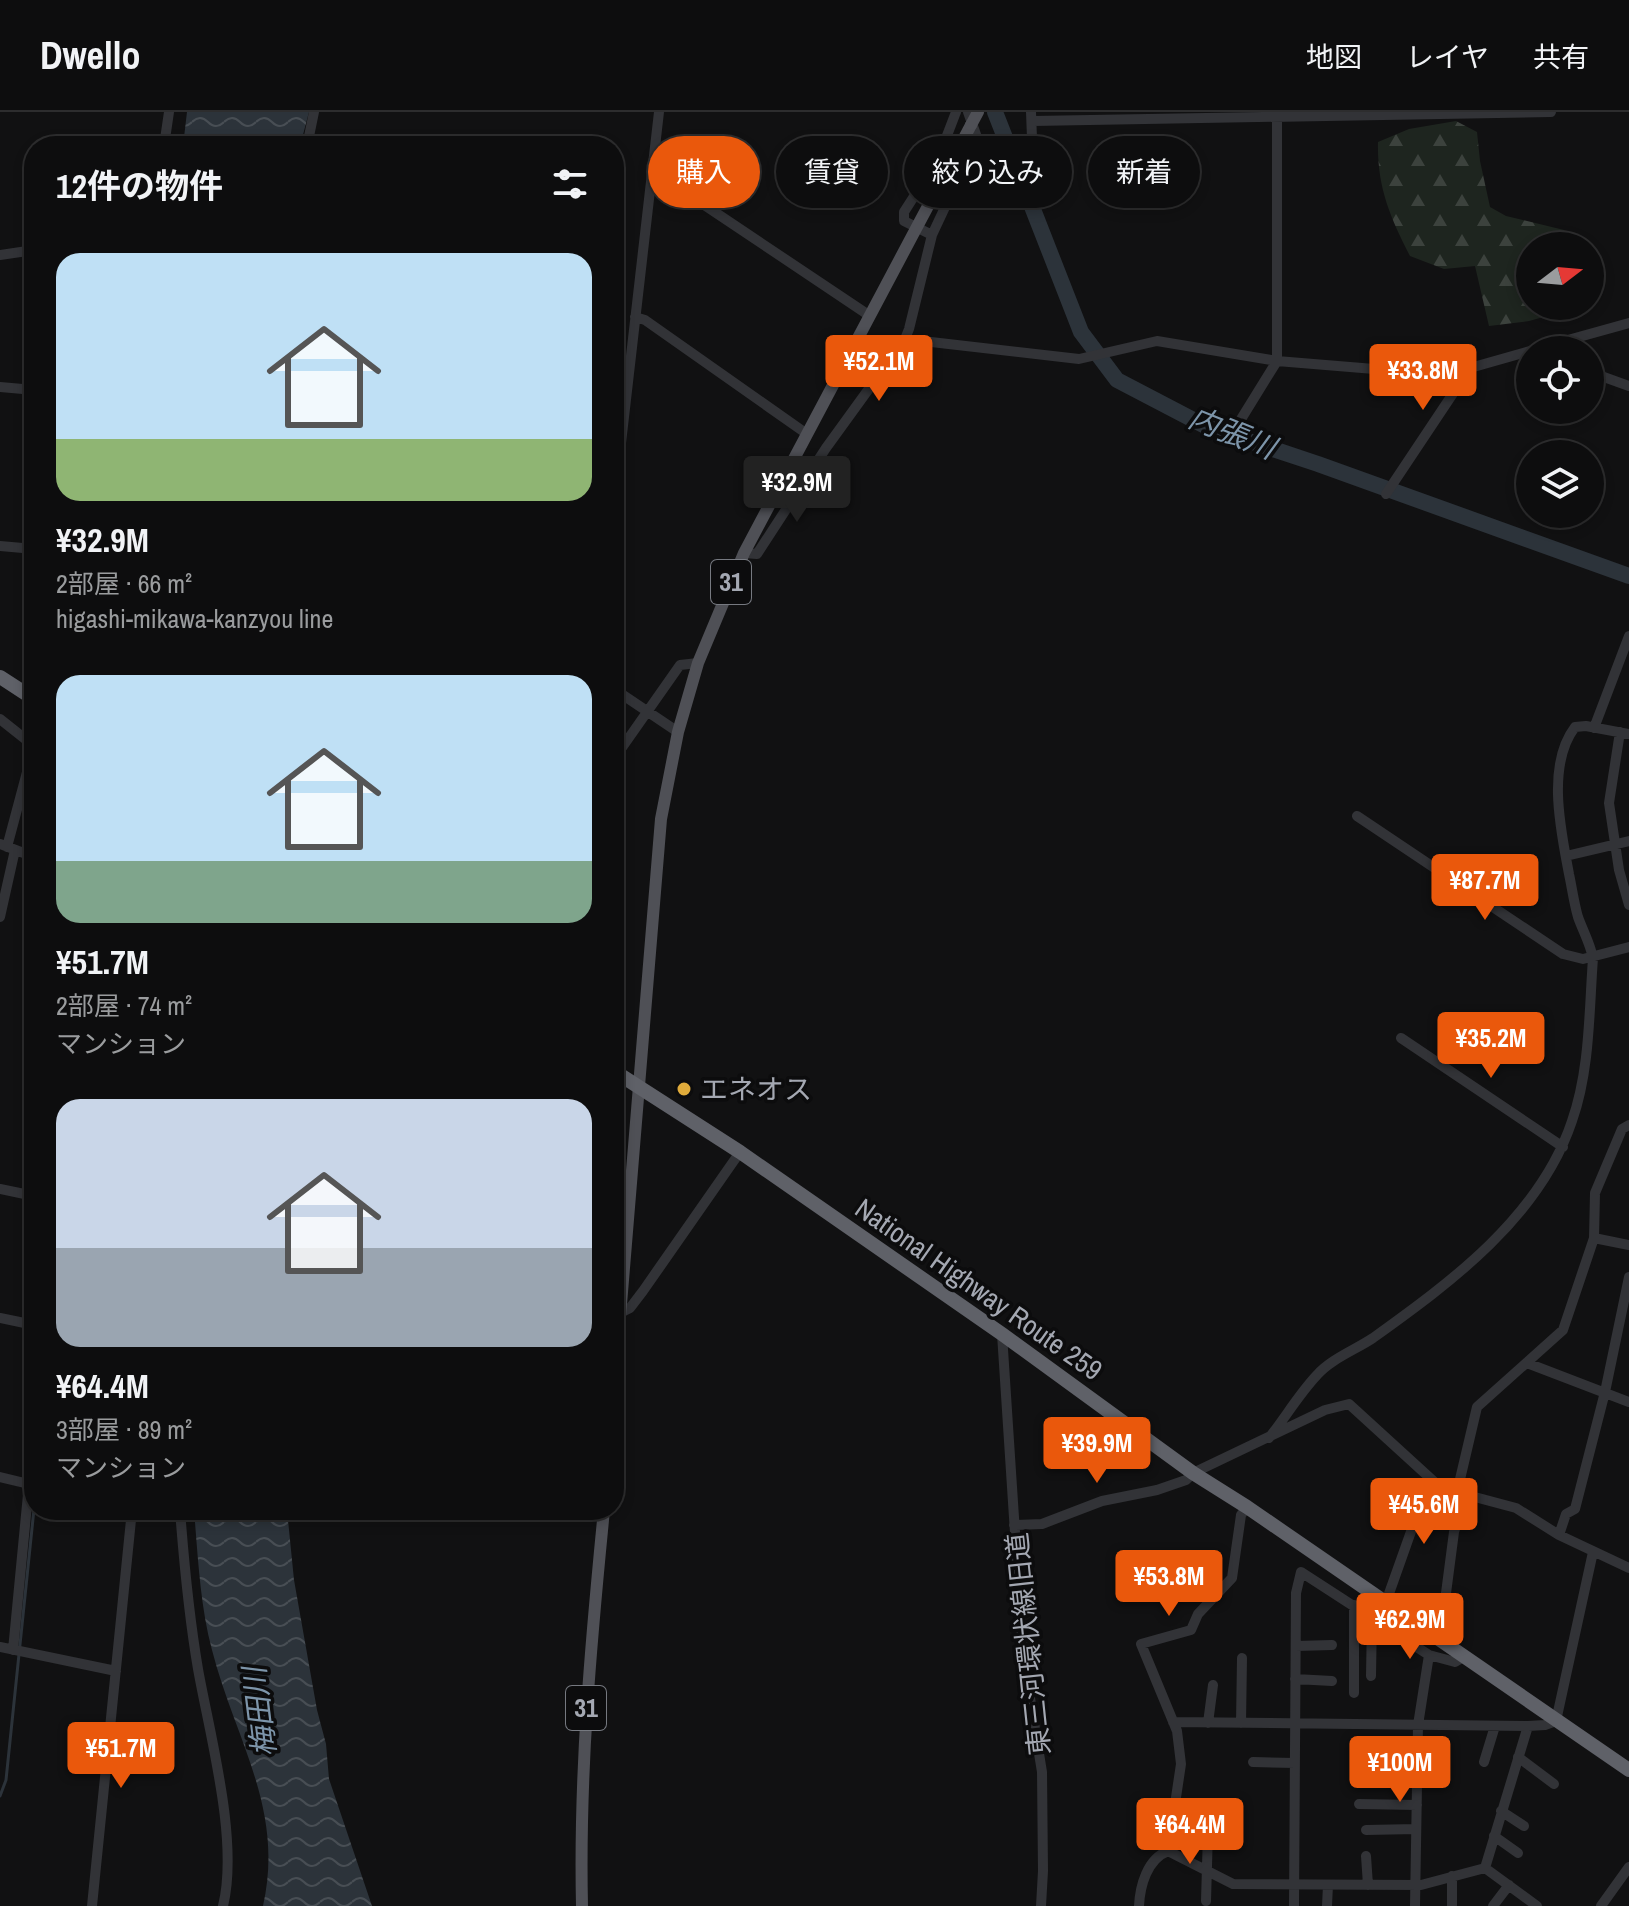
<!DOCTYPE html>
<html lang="ja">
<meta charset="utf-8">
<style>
:root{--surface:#0d0d0e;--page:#161617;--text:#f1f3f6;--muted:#9a9c9e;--line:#2d2d2e;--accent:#ea580c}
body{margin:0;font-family:"Archivo Narrow","Noto Sans JP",sans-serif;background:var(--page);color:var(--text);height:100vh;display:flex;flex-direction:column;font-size:30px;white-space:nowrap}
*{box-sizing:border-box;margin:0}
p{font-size:26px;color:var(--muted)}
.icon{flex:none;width:44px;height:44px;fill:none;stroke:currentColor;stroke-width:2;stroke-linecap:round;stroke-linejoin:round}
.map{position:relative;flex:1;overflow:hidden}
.panel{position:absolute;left:24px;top:24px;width:600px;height:1384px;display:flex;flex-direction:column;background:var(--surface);border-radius:32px;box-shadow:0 4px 12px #0003,0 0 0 2px var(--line)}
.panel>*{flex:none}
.banner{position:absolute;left:648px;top:24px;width:760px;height:72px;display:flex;gap:16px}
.needle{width:52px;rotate:74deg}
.fabs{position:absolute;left:1516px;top:120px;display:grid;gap:16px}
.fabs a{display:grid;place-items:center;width:88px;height:88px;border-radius:50%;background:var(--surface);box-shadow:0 4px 12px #0003,0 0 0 2px var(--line);font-size:40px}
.price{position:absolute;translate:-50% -68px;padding:0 18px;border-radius:8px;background:var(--accent);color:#fff;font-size:26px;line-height:52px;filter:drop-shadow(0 2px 4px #0008)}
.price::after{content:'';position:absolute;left:50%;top:48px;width:24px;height:18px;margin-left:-12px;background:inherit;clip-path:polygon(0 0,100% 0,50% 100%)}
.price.on{background:#222;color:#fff}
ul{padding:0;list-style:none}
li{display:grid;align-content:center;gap:16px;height:424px;padding:0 32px}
li span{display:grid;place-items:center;height:248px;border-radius:24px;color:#555}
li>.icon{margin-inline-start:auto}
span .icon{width:144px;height:144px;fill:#fffc;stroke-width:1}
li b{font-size:34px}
h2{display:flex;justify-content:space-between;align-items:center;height:96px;padding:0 32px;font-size:34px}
.chip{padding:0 28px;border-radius:36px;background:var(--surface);box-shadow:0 4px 12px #0003,0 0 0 2px var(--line);font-size:28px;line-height:72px}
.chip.on{background:var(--accent);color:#fff}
header{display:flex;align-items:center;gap:48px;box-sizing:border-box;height:112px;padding:0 40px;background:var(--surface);border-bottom:2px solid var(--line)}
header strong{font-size:38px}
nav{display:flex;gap:44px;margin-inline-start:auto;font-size:28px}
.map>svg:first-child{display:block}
.forest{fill:url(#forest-firs)}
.water{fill:url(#water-waves)}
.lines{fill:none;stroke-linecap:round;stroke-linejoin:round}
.stream{stroke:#2c333a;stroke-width:3}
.river{stroke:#2c333a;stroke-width:16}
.minor{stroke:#323337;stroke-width:10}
.major{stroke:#4f5056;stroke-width:12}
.highway{stroke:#5f6168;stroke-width:14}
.major-bridge{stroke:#4f5056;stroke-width:12}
.poi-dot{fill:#e0ab3b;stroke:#0c0c0d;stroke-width:3}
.labels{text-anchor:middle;stroke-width:7;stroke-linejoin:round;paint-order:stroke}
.shield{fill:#0c0c0d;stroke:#767980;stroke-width:2}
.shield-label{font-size:26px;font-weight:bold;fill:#a4a8b2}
.poi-label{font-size:28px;fill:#a4a8b2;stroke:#0c0c0d;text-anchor:start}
.street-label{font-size:28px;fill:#a4a8b2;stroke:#0c0c0d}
.water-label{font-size:30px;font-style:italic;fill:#7d95aa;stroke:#0c0c0d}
</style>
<header>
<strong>Dwello</strong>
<nav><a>地図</a><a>レイヤ</a><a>共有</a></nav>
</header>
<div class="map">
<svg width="1629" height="1794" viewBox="0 0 1629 1794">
<defs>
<pattern id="forest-firs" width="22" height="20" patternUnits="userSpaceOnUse" patternTransform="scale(2)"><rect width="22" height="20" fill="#1e251f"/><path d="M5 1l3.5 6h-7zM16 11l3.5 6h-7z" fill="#3c423d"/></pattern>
<pattern id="water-waves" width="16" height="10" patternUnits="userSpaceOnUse" patternTransform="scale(2)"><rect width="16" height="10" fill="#2c333a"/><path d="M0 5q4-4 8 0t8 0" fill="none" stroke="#484e54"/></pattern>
</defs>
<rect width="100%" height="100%" fill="#111112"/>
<path class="forest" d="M1456 9 1477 20 1480 49 1490 95 1506 104 1564 118 1569 134H1530V194H1583L1529 209 1489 214 1475 154 1444 157 1410 144C1390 105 1377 75 1378 30L1409 17Z"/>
<path class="water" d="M187 0H309L300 34H183Z
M194 1398H287L294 1468 317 1598 326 1632 329 1667 372 1794H263C285 1697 235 1628 212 1538 200 1493 198 1445 194 1398Z"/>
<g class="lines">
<path class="stream" d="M0 1684 6 1668 34 1397"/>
<path class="river" d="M995 0 1081 220 1117 268 1207 315 1318 352 1629 464"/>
<path class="minor" d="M1031 0 1032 26 1044 65V79
M1033 9 1551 0
M164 34 169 0
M307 34 314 0
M652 58 870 204
M932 123 962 59 979 31 968 0
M0 143 34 138
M635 205 645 208 807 322
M905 227 1079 247 1157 229 1277 249 1435 262 1470 256 1530 239
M1532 238 1629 211
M1590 260 1629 274
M0 275 34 278
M1230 325 1277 249V0
M1386 382 1470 256
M614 392 659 0
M0 434 34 437
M744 441 757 442 826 336 905 227 909 217 932 123 904 109V100L938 47 956 0
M614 577 678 620
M0 607 34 634
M1594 616 1629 524
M1620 620 1609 691 1619 758 1629 793
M614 647 680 553 698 551
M1357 704 1563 842 1583 847 1629 835
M0 732 34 745
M7 735 34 634
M1566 744 1629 729
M0 805 15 738
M1401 926 1563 1035
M0 1077 34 1084
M1594 1126 1629 1133
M620 1201 630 1196 643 1179 740 1040
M0 1206 34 1213
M1002 1222 1023 1543 1042 1660 1043 1759 1041 1794
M1527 1251 1629 1290
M1269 1326C1285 1306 1299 1282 1317 1263 1331 1247 1355 1238 1373 1226 1451 1170 1540 1105 1572 1009 1590 958 1589 900 1593 846 1590 831 1583 819 1578 805 1574 791 1572 776 1569 762 1561 719 1546 653 1575 615L1586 614 1629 622
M0 1365 33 1373
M1457 1380 1477 1295 1563 1218 1594 1126 1595 1081 1622 1017 1629 1013
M180 1398C184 1451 189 1504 198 1557 210 1624 239 1729 223 1794
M1014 1413 1042 1412 1102 1389 1157 1378 1186 1368 1193 1361 1325 1298 1349 1292 1441 1376 1516 1396 1559 1423 1629 1456
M1559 1423 1566 1402 1575 1397 1605 1280 1629 1165
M1386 1490 1430 1366
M1440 1527 1454 1420 1466 1382
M1296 1534 1332 1533
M0 1535 116 1559
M13 1538 29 1372
M1371 1564 1372 1505
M1295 1567 1332 1569
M1354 1581V1493
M1173 1610 1528 1614 1545 1613 1556 1609 1593 1440
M1208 1611 1213 1573
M1241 1611 1242 1546
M1518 1645 1554 1672
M1253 1650 1295 1651
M1484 1650 1495 1614
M1359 1692 1417 1693
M1501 1699 1524 1714
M1366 1718 1416 1717
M1494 1724 1518 1741
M1168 1739 1233 1772 1421 1773 1485 1756 1537 1794
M1366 1744 1368 1773
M1485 1756 1528 1614
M1206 1789 1208 1719
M1452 1793V1764
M92 1794 132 1398
M1139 1794C1140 1774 1147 1747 1168 1739L1181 1652 1177 1619 1141 1532 1191 1518 1198 1502 1232 1466 1241 1403 1247 1395
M1294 1794 1296 1481 1301 1460 1429 1543
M1327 1794 1328 1773
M1415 1794 1418 1613 1429 1543 1455 1550 1465 1544
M1493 1794 1509 1773
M1601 1794 1629 1755"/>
<path class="major" d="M614 1277 661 707 678 620 698 551 744 441 971 13
M582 1794C579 1661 591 1530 604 1398"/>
<path class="highway" d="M0 565 34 587
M614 959 740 1040 1002 1222 1193 1361 1247 1395 1629 1658"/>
<path class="major-bridge" d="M971 13 978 0"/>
</g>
<circle class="poi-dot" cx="684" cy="977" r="8"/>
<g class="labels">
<g class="shield">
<rect x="711" y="448" width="40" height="44" rx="6"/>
<rect x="566" y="1574" width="40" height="44" rx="6"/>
</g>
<g class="shield-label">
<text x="731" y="479">31</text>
<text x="586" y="1605">31</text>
</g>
<g class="poi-label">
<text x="700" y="987">エネオス</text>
</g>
<g class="street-label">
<text transform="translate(979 1177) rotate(35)" y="10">National Highway Route 259</text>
<text transform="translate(1028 1532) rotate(-96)" y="10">東三河環状線旧道</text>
</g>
<g class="water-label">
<text transform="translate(1232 321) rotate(22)" y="10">内張川</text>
<text transform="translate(260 1600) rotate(-97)" y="10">梅田川</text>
</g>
</g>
</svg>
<div class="fabs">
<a><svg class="needle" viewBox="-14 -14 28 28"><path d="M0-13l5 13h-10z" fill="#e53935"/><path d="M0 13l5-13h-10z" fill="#9a9c9e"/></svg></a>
<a><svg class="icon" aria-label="locate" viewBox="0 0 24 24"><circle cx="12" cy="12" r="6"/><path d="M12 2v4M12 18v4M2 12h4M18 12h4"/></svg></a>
<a><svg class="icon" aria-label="layers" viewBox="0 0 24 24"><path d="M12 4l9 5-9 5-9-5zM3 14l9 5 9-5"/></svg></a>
</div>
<b class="price" style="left:879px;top:291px">¥52.1M</b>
<b class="price" style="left:1423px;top:300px">¥33.8M</b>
<b class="price on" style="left:797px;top:412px">¥32.9M</b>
<b class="price" style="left:1485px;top:810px">¥87.7M</b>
<b class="price" style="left:1491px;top:968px">¥35.2M</b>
<b class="price" style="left:1097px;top:1373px">¥39.9M</b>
<b class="price" style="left:1424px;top:1434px">¥45.6M</b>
<b class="price" style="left:1169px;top:1506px">¥53.8M</b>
<b class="price" style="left:1410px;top:1549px">¥62.9M</b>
<b class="price" style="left:121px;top:1678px">¥51.7M</b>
<b class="price" style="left:1400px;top:1692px">¥100M</b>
<b class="price" style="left:1190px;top:1754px">¥64.4M</b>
<div class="banner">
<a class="chip on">購入</a>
<a class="chip">賃貸</a>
<a class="chip">絞り込み</a>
<a class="chip">新着</a>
</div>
<section class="panel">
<h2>12件の物件<svg class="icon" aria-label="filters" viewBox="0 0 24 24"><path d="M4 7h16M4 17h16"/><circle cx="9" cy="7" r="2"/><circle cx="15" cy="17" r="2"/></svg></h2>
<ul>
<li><span style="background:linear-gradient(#bfe0f5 75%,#8fb573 0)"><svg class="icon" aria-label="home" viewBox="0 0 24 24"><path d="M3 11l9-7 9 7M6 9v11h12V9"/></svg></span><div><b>¥32.9M</b><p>2部屋 · 66 m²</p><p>higashi-mikawa-kanzyou line</p></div></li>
<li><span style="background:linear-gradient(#bfe0f5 75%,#7fa58c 0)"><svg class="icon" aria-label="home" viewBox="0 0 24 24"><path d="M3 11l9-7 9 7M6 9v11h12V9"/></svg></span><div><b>¥51.7M</b><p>2部屋 · 74 m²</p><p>マンション</p></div></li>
<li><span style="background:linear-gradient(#c9d6e8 60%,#9aa5b1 0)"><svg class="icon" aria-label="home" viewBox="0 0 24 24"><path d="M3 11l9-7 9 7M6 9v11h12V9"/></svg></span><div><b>¥64.4M</b><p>3部屋 · 89 m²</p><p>マンション</p></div></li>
</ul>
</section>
</div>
